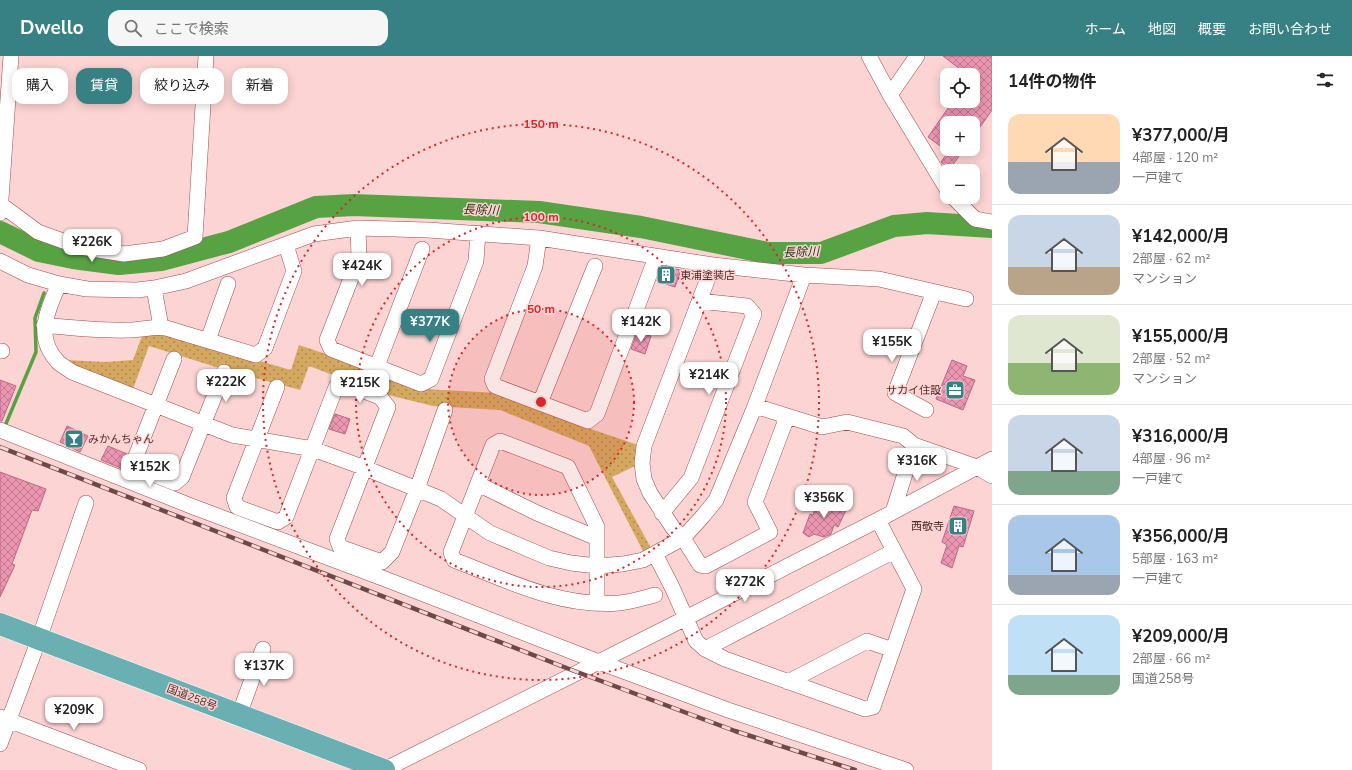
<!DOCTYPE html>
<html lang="ja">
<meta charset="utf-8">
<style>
:root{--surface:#fff;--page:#f6f6f6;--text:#222;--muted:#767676;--line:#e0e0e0;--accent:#378083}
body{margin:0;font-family:"Nunito Sans","Noto Sans JP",sans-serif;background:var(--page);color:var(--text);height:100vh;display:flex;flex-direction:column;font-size:15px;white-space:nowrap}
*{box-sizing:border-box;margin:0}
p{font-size:13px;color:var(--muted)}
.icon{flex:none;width:22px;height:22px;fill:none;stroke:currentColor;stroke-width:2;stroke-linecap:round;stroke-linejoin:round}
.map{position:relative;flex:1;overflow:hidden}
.details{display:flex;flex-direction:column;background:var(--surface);width:360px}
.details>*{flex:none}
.banner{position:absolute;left:12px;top:12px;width:380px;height:36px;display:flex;gap:8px}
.tools{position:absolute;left:940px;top:12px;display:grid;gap:8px}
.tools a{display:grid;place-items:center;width:40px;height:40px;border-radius:8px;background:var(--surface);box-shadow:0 2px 10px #0003;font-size:20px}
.price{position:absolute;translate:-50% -34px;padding:0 9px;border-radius:8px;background:#fff;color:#222;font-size:13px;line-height:26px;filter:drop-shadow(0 1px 2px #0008)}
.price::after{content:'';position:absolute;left:50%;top:24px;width:12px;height:9px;margin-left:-6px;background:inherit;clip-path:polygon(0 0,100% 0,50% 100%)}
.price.selected{background:var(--accent);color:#fff}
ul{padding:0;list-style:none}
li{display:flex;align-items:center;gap:12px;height:100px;padding:0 16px}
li+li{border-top:1px solid var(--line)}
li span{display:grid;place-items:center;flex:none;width:112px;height:80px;border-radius:12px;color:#555}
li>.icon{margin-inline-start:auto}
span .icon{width:48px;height:48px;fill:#fffc;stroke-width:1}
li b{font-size:17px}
h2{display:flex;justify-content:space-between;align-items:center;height:48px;padding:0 16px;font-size:17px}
.pill{padding:0 14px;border-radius:12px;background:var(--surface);box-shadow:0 2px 10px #0003;font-size:14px;line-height:36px}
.pill.selected{background:var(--accent);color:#fff}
header{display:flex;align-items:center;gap:24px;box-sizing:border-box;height:56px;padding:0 20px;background:var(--accent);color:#fff}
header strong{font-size:19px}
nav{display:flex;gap:22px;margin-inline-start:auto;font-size:14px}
.search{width:280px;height:36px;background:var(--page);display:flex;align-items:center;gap:10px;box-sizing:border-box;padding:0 14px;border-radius:12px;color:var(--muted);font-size:15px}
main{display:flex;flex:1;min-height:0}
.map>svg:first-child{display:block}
.park{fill:url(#park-dots)}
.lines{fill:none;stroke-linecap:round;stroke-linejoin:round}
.stream{stroke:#57a242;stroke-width:3.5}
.river{stroke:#57a242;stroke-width:22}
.building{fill:url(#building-cross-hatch);stroke:#bb6984}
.minor-casing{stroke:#9f4c4f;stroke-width:16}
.trunk-casing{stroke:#fff;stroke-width:23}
.minor{stroke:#fff;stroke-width:15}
.trunk{stroke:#6aafb2;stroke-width:22}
.rail-casing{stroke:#6e4949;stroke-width:4.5}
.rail{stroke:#fbd4d3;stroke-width:3;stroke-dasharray:9;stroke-linecap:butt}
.ring{fill:none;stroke:#d62828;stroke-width:2;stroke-dasharray:2 4}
.labels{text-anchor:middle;stroke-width:3;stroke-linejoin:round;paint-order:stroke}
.poi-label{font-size:11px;fill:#502b2b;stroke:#fbd4d3;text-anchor:start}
.street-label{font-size:11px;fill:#502b2b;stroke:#fbd4d3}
.water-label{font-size:12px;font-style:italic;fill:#14320b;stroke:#fbd4d3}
.centre{fill:#d62828;stroke:#fbd4d3;stroke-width:2}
.ring-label{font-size:12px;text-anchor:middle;font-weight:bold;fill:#d62828;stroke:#fbd4d3;stroke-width:3;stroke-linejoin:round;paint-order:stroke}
</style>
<header>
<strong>Dwello</strong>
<div class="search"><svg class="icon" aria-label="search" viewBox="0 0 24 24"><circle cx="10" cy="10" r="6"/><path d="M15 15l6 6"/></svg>ここで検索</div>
<nav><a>ホーム</a><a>地図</a><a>概要</a><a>お問い合わせ</a></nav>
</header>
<main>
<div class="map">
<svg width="992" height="714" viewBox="0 0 992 714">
<defs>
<pattern id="park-dots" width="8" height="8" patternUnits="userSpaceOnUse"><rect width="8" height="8" fill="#d4a95f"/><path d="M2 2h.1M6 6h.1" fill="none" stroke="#ae8a4f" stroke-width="1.8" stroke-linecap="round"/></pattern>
<pattern id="building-cross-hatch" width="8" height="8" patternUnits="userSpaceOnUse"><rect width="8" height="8" fill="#ec95b1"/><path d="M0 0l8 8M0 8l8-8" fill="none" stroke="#c27a90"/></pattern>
</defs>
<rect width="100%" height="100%" fill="#fbd4d3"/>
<path class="park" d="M164 278 291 314 299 289 403 324 424 333 498 337 585 371 638 389 635 410 612 421 651 492 643 495 589 390 500 354 433 350 384 338 309 310 300 334 216 311 149 290 133 333 76 312 64 304 106 306 133 304 142 280Z"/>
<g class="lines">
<path class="stream" d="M56 206 59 199
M5 370 36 296 35 262 44 237"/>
<path class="river" d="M0 176 39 195 73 202 119 208 161 204 229 186 316 151 354 149 539 156 641 171 768 197H821L894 170 927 167 992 171"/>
</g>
<path class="building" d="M943 0H992V54L973 81V67H947V95L928 81 953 45H973V19H968Z
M950 93H964L950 113 941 106Z
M662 211 681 214 675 231 657 225Z
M637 276 651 280 645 298 631 293Z
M952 304 967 310 963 320 975 324 963 354 936 343Z
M0 324 16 330 2 365H0Z
M335 358 350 363 345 378 329 373Z
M67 370 88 380 80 396 60 386Z
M108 390 127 398 121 412 101 404Z
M0 416 46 433 38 455 32 454 12 508 15 509 0 541Z
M819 442 846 454 838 471 834 469 831 478 824 481 814 478 809 481 803 477 810 458 813 459Z
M954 450 974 455 963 491 959 490 952 512 941 507 947 489 942 486Z"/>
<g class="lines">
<defs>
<path id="minor" d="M869 0 890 39 947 133
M890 39 917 0
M953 141 975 163 992 166
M0 148 38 176 80 191 124 198 163 193 195 181 206 0
M0 157 11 0
M358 172 359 202 327 284 331 293 421 328 431 323 476 205 478 177
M539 182 535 210 492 323 495 330 588 365 597 358 656 201
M0 205 28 219 59 228 87 233 137 234 154 232 186 225 314 178 358 172 428 174 539 182 713 209 804 219 879 223 966 243
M713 209 644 390 642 407 644 423 650 437 673 472 683 482 700 509 706 510 770 476 755 446 787 361
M59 228C47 255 34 282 59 307 63 310 68 313 72 316L232 379 313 393 365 412 441 443 490 477 549 502 571 507 597 510 623 508 643 504 683 482 703 460 716 444 755 350 804 219
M154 232 161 271
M44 269C72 272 100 275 129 274 141 274 154 270 166 272L256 299 265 292 294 215 286 189
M208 284 228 228
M0 295H2
M174 303 134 405 137 412 175 427 182 421 224 316
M377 310 422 193
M277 331 234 442 237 451 278 466 286 461 336 331 343 327 380 341 388 351 337 483 340 491 382 506 392 496 417 433 445 354
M540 347 595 210
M755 350 822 371 847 366 903 380 914 389 977 411 992 420
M926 354 895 337 934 236
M0 374 191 450 385 523 599 606 728 654 906 714
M478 428 537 457 597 482
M893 456 914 389
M662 457 691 422 754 258 747 250 699 245
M655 498 672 531 696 585 705 593 725 603 865 653 873 651 914 533 878 464
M597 548V471L568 411 500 385 493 389 451 496 454 504C506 524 561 552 619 547 631 546 643 542 655 539
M705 593 894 495
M788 626 867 585 893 594
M239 659 263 593
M0 661 139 714
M0 688 39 583 86 447
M384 714 686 562 878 464 992 403"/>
<path id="trunk" d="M0 568 384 714"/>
</defs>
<use href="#minor" class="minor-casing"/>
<use href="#trunk" class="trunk-casing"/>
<use href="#minor" class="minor"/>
<use href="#trunk" class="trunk"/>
<defs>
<path id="rail" d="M0 391 569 613 735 675 855 714"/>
</defs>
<use href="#rail" class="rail-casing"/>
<use href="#rail" class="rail"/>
</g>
<circle cx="541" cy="346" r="93" fill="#d62828" fill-opacity=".12"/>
<g class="ring">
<circle cx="541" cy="346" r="93"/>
<circle cx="541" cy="346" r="185"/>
<circle cx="541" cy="346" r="278"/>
</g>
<defs>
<symbol id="building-square" viewBox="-11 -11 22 22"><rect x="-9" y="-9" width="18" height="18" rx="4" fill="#378083" stroke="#fbd4d3"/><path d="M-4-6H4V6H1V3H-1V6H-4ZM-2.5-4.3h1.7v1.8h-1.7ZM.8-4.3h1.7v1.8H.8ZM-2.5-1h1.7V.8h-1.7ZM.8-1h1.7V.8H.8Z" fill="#fff"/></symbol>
<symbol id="office-square" viewBox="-11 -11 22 22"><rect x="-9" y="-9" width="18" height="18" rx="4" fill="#378083" stroke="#fbd4d3"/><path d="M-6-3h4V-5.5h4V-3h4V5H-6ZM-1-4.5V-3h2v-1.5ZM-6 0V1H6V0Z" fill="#fff"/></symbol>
<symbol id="bar-square" viewBox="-11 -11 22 22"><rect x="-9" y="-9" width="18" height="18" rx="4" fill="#378083" stroke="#fbd4d3"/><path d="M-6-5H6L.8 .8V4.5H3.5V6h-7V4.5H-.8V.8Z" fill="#fff"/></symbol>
</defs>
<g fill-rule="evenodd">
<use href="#building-square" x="655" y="208" width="22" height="22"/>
<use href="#office-square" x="944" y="323" width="22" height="22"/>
<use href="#bar-square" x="63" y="372" width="22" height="22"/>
<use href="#building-square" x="947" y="459" width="22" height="22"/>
</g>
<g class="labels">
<g class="poi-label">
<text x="680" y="223">東浦塗装店</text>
<text x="941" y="338" text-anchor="end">サカイ住設</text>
<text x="88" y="387">みかんちゃん</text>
<text x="944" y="474" text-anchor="end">西敬寺</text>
</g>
<g class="street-label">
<text transform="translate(192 641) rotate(21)" y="4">国道258号</text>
</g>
<g class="water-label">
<text transform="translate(481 154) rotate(2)" y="4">長除川</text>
<text transform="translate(801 196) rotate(-2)" y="4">長除川</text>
</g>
</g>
<circle cx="541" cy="346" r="6" class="centre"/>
<g class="ring-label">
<text x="541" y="72">150 m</text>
<text x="541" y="165">100 m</text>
<text x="541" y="257">50 m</text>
</g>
</svg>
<div class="tools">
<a><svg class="icon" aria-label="locate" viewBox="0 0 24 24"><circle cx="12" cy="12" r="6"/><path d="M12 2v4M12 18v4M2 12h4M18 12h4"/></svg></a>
<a>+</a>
<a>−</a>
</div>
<b class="price" style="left:92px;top:207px">¥226K</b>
<b class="price" style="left:362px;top:231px">¥424K</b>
<b class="price selected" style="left:430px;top:287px">¥377K</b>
<b class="price" style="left:641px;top:287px">¥142K</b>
<b class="price" style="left:892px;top:307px">¥155K</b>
<b class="price" style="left:709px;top:340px">¥214K</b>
<b class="price" style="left:226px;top:347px">¥222K</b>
<b class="price" style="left:360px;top:348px">¥215K</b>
<b class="price" style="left:917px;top:426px">¥316K</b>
<b class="price" style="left:150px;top:432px">¥152K</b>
<b class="price" style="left:824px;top:463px">¥356K</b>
<b class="price" style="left:745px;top:547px">¥272K</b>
<b class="price" style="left:264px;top:631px">¥137K</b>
<b class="price" style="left:74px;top:675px">¥209K</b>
<div class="banner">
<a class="pill">購入</a>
<a class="pill selected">賃貸</a>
<a class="pill">絞り込み</a>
<a class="pill">新着</a>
</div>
</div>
<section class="details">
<h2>14件の物件<svg class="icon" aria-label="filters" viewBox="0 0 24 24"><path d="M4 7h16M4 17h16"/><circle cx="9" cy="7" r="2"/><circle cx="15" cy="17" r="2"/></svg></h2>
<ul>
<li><span style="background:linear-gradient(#ffd9b3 60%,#9aa5b1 0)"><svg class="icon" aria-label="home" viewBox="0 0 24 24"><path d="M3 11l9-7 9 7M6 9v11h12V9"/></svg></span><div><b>¥377,000/月</b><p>4部屋 · 120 m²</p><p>一戸建て</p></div></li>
<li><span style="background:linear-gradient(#c9d6e8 65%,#b9a48a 0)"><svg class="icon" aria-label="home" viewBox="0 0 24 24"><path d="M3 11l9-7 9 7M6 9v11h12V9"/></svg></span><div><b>¥142,000/月</b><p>2部屋 · 62 m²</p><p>マンション</p></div></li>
<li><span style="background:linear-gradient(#dfe7d0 60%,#8fb573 0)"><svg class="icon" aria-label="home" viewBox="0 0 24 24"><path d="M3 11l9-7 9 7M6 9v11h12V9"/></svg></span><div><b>¥155,000/月</b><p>2部屋 · 52 m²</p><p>マンション</p></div></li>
<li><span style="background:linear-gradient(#c9d6e8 70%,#7fa58c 0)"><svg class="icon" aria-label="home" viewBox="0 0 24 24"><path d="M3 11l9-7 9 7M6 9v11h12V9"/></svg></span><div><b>¥316,000/月</b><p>4部屋 · 96 m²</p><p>一戸建て</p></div></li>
<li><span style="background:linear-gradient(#a9c7e8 75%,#9aa5b1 0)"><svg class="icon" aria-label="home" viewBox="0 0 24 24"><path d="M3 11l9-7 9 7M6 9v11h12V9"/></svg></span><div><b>¥356,000/月</b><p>5部屋 · 163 m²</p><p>一戸建て</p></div></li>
<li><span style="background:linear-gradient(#bfe0f5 75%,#7fa58c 0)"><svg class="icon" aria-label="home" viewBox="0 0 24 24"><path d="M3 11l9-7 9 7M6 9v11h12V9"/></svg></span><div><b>¥209,000/月</b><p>2部屋 · 66 m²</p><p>国道258号</p></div></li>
</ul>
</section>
</main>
